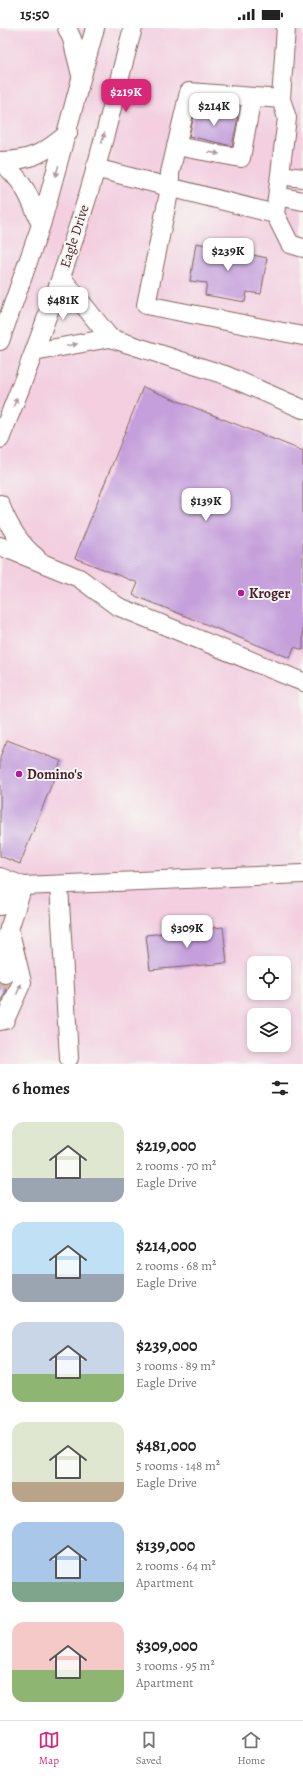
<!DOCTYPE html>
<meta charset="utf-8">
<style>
:root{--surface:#fff;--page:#f6f6f6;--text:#222;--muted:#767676;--line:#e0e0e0;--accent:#db2777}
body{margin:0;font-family:Alegreya,serif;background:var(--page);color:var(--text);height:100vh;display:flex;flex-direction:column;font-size:15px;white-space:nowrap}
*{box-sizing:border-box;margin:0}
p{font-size:13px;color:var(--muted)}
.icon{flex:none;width:22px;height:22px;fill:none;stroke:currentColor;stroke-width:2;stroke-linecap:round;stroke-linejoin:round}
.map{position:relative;height:1036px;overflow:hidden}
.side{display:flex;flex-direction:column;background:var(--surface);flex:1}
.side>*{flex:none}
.fabs{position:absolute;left:247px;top:928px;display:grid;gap:8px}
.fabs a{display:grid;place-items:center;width:44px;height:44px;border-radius:8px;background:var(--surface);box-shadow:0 2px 6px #0003;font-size:20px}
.price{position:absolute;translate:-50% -34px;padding:0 9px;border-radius:8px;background:#fff;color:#222;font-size:13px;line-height:26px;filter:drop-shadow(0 1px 2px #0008)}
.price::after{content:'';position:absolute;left:50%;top:24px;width:12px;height:9px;margin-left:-6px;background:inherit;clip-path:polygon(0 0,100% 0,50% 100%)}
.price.active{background:var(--accent);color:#fff}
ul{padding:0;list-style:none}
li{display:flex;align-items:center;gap:12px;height:100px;padding:0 12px}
li span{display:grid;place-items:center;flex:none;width:112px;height:80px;border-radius:12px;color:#555}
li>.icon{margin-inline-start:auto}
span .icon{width:48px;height:48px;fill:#fffc;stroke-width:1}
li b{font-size:17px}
h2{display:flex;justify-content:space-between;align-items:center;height:48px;padding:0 12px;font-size:17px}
.status{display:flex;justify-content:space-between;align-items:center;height:28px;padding:0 20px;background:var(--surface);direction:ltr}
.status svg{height:11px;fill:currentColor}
.tabs{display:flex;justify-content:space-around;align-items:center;height:56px;border-top:1px solid var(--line);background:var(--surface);font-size:11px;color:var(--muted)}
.tabs a{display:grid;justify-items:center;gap:2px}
.tabs .active{color:var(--accent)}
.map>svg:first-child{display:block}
.built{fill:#f3cfe0;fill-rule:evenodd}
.building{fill:#c59fdb}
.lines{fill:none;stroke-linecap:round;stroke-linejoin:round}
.minor-tunnel{stroke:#d0b9a5;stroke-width:18;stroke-dasharray:18 9;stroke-linecap:butt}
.minor-casing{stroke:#846360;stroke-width:20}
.minor{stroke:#fff;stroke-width:18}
.oneway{fill:#ae9aa0}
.poi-dot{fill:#b5179e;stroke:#f6f6f2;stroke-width:1.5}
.labels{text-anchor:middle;stroke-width:4;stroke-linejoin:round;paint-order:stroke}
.street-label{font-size:14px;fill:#4a1f2b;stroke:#f6f6f2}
.poi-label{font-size:14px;font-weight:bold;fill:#4a1f2b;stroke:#f6f6f2;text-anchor:start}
</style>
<div class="status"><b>15:50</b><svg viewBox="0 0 49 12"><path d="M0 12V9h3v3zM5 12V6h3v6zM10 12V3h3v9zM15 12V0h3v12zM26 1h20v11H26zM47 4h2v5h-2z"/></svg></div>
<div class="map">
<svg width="303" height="1036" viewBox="0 0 303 1036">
<rect width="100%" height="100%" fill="#f6f6f2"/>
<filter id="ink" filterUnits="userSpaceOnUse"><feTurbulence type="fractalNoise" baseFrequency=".025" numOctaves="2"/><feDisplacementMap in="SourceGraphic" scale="8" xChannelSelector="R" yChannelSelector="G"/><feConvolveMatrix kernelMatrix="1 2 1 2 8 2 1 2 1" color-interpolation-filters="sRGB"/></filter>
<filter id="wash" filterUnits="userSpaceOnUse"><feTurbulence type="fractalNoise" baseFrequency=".012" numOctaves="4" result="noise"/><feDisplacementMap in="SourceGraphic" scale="16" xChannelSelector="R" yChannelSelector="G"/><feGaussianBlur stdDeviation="0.9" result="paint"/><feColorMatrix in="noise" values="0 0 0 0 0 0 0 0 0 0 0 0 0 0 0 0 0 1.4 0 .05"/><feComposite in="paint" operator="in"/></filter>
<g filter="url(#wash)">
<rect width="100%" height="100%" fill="#f1e0c3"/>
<path class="built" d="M0 0H303V1036H0ZM254 935H284V965H254ZM254 987H284V1017H254Z"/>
<g id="blocks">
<path class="building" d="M196 80 238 89 232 118 189 108Z
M196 215 267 230 261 266 247 264 245 274 205 267 207 255 190 253Z
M143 359 303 423V622L294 619 290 630 133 567 138 555 75 530Z
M7 712 61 733 20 836 0 828V729Z
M223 899 227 935 150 942 146 907Z
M0 955 4 956 10 955 0 977Z"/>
</g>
</g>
<g filter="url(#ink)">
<use href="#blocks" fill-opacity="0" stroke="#846360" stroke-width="1"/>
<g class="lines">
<path class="minor-tunnel" d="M0 958 5 946"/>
<defs>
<path id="minor" d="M67 0 72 11 81 47
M286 0 281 71 189 64 170 145V160L146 277 303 308
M176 118 241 130 252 69
M0 133C30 133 45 125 68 105
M0 134C23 150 31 172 41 197
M95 140 275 186 290 216 303 220
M280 147 303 150
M278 168 303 173
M275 186 287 90 281 71
M61 249 110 310
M0 313 41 197 95 0
M34 324 110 310 225 347 303 381
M0 411C33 330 63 248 89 164 105 110 118 54 133 0
M0 476C8 497 18 515 36 529
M0 518 79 550 117 578 303 654
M0 849 23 858 303 846
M59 857 69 1030
M0 878 8 852
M0 929 23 858
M5 946 8 917
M0 993 5 992 22 954 9 900"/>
</defs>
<use href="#minor" class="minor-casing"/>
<use href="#minor" class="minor"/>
</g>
<defs><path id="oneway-solid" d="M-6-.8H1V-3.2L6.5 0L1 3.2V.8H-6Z"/></defs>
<g class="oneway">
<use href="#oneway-solid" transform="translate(103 110) rotate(-75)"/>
<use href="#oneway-solid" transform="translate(214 125) rotate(11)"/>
<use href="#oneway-solid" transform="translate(57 143) rotate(106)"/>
<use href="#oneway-solid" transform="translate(72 317) rotate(-10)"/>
<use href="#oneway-solid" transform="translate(15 375) rotate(-68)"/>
<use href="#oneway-solid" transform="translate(19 961) rotate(-66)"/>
</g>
</g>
<g class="poi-dot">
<circle cx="241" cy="565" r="4"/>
<circle cx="19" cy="746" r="4"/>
</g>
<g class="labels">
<g class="street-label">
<text transform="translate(74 208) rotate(-72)" y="5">Eagle Drive</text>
</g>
<g class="poi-label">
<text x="249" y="570">Kroger</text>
<text x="27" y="751">Domino's</text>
</g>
</g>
</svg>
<div class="fabs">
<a><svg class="icon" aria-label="locate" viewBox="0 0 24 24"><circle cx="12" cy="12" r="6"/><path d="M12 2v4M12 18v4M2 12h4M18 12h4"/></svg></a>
<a><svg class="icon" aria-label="layers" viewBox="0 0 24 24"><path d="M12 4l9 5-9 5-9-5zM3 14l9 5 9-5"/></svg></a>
</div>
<b class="price active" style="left:126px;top:85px">$219K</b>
<b class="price" style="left:214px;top:99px">$214K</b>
<b class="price" style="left:228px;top:244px">$239K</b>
<b class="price" style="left:63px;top:293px">$481K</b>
<b class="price" style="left:206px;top:494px">$139K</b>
<b class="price" style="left:187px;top:921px">$309K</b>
</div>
<section class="side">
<h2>6 homes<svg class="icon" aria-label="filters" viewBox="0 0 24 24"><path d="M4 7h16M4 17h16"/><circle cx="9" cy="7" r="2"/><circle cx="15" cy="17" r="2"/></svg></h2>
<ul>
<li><span style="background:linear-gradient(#dfe7d0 70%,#9aa5b1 0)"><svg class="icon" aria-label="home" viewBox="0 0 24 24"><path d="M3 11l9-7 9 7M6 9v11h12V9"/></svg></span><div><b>$219,000</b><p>2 rooms · 70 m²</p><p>Eagle Drive</p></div></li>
<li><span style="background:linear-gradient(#bfe0f5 65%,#9aa5b1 0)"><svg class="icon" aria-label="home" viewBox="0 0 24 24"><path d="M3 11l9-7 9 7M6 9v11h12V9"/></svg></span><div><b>$214,000</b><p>2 rooms · 68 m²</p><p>Eagle Drive</p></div></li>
<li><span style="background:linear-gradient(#c9d6e8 65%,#8fb573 0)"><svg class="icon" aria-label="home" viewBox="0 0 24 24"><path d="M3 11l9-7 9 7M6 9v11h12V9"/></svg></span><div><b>$239,000</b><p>3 rooms · 89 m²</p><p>Eagle Drive</p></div></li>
<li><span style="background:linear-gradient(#dfe7d0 75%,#b9a48a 0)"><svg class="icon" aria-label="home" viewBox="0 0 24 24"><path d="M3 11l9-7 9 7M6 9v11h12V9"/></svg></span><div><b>$481,000</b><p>5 rooms · 148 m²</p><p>Eagle Drive</p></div></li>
<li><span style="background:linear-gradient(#a9c7e8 75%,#7fa58c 0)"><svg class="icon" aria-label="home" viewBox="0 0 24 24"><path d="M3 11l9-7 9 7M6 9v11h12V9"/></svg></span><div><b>$139,000</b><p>2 rooms · 64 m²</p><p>Apartment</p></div></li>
<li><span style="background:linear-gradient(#f6c9c9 60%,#8fb573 0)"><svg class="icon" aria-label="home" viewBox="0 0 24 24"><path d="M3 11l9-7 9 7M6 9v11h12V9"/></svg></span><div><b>$309,000</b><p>3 rooms · 95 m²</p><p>Apartment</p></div></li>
</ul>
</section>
<nav class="tabs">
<a class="active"><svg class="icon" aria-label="map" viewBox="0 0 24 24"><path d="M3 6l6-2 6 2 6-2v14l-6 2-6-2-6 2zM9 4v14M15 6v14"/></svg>Map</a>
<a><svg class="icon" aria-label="saved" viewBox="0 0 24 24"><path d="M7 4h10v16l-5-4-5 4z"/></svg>Saved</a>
<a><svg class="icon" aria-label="home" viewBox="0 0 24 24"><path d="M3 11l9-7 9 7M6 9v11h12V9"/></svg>Home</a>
</nav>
